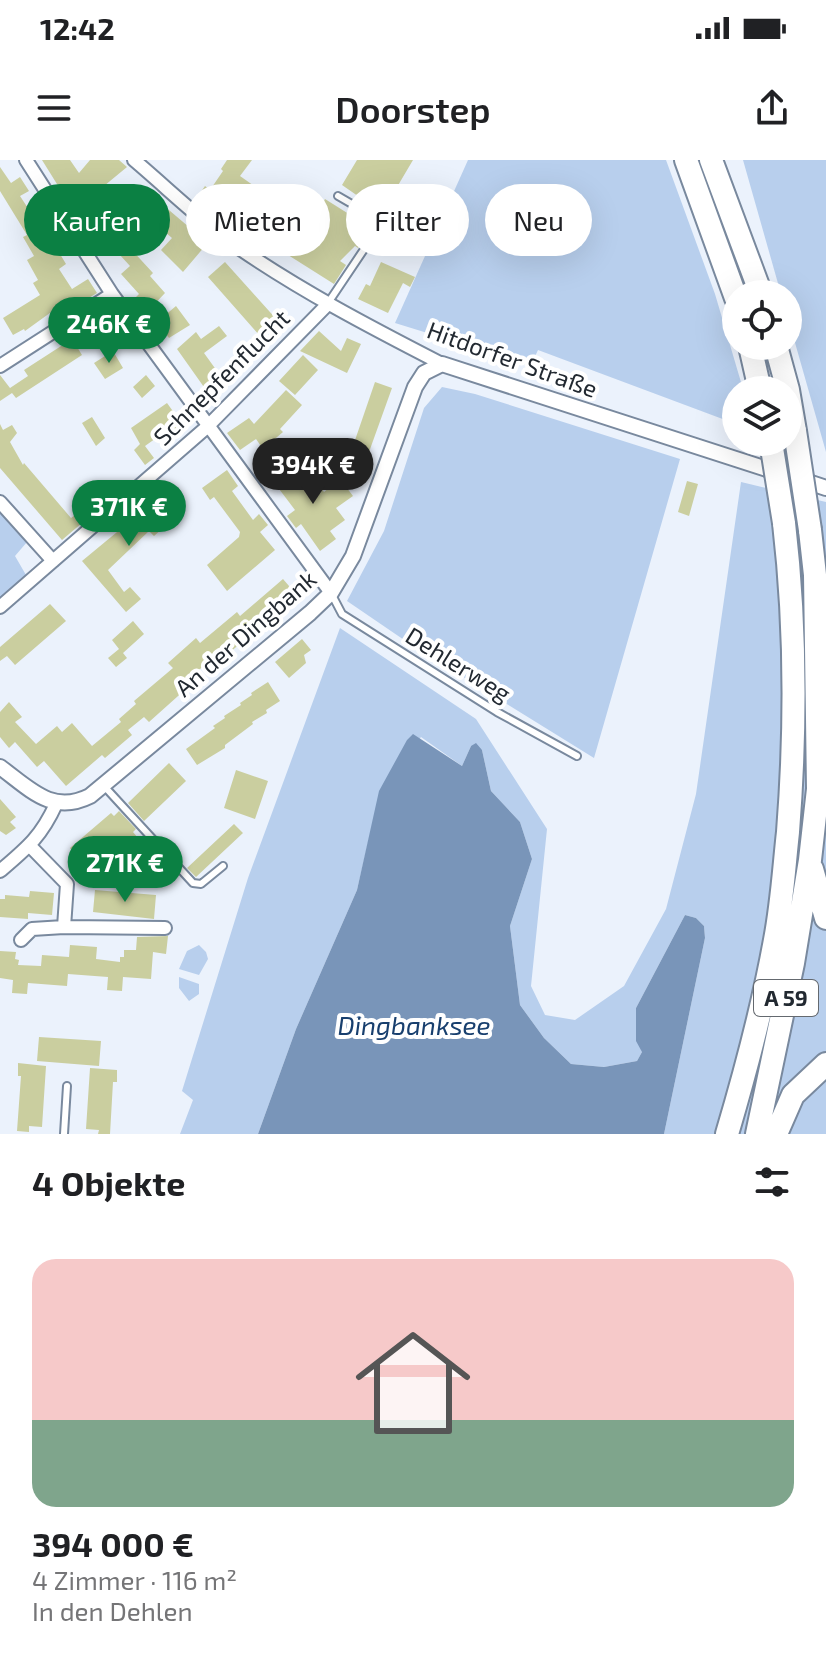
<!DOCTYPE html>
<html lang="de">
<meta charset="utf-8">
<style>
:root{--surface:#fff;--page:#f6f6f6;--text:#202124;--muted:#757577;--line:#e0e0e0;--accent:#0b8043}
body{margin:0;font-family:"Exo 2",sans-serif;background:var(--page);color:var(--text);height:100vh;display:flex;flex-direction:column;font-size:30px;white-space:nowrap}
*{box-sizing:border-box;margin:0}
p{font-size:26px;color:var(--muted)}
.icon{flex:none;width:44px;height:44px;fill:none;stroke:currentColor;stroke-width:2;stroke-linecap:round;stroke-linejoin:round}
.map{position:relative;height:974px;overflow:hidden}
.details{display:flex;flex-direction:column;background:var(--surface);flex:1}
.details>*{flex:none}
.guide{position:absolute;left:24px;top:24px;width:778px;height:72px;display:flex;gap:16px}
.fabs{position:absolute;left:722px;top:120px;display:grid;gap:16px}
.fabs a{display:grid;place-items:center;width:80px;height:80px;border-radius:50%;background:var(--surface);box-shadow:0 8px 32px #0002;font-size:40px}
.price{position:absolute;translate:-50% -68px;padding:0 18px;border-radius:28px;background:var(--accent);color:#fff;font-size:26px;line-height:52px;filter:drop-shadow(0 2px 4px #0008)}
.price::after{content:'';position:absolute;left:50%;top:48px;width:24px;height:18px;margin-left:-12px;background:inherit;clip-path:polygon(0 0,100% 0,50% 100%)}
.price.on{background:#222;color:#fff}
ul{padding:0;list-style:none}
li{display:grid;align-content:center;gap:16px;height:424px;padding:0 32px}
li+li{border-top:2px solid var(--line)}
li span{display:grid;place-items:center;height:248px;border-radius:24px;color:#555}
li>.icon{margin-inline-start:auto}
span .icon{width:144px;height:144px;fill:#fffc;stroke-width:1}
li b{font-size:34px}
h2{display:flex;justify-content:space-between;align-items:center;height:96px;padding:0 32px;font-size:34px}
.pill{padding:0 28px;border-radius:36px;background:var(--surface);box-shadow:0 8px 32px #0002;font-size:28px;line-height:72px}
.pill.on{background:var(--accent);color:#fff}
.status{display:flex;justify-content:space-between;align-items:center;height:56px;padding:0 40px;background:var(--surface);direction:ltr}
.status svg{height:22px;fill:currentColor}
header{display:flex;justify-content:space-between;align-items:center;height:104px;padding:0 32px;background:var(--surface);font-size:36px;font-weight:600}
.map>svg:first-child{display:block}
.green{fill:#b8cfed}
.water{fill:#7995b9}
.building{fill:#cace9f}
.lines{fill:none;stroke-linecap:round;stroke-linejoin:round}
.service-casing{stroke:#79899e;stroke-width:10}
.minor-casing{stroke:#79899e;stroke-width:16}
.tertiary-casing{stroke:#79899e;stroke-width:18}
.motorway-casing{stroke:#79899e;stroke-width:26}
.service{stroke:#fff;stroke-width:6}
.minor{stroke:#fff;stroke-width:12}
.tertiary{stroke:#fff;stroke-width:14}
.motorway{stroke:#fff;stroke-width:22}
.motorway-bridge-casing{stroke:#79899e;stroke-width:26;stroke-linecap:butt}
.motorway-bridge{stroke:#fff;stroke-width:22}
.labels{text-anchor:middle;stroke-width:8;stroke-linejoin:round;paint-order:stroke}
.shield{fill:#fff;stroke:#64696f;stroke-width:2}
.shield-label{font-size:22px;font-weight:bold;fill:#222931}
.street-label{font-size:24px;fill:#222931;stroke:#fff}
.water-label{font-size:26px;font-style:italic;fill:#183f6e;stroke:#fff}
</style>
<div class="status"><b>12:42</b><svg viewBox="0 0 49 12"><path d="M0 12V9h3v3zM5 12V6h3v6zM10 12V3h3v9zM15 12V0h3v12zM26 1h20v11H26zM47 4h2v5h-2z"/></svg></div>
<header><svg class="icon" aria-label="menu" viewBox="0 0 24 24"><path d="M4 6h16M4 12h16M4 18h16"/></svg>Doorstep<svg class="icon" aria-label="share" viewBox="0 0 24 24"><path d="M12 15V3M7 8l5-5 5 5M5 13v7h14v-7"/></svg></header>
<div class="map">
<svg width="826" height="974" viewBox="0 0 826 974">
<rect width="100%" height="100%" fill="#ebf2fc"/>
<path class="green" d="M468 0H666L715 134 743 229 736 230V264L538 190 531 205 395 163Z
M743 0H826V292L788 158V134H781Z
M442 227 475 234 680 299 594 598 410 484 347 441 384 371 424 248Z
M741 322 826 342V974H664L705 778 704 766 696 758 685 755 636 848 642 892 637 901 604 907 571 904 544 878 520 845 510 766 532 699 520 662 491 631 482 590 471 586 462 606 421 577 380 631 357 730 296 869 258 974H180L193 940 182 931 248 718 340 468 476 559 547 669 531 826 545 855 575 860 624 826 666 749 696 634Z
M0 351 27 382 15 396 26 415 0 438Z
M199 785 206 792 208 799 199 815 179 809 187 791Z
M179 817 199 824V834L189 841 179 828Z"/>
<path class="water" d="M413 574 462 606 471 586 476 583 482 590 491 631 520 662 532 699 510 766 520 845 544 878 571 904 604 907 637 901 642 892 636 881V848L685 755 696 758 704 766 705 778 664 974H258L296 869 357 730 379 631 407 580Z"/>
<path class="building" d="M42 0H70L79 13 90 0H119L127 7 104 26 113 37 103 45 123 72 122 73 132 86 130 88 153 113 150 116 165 133 148 151 136 137 139 134 121 114 130 106 109 83 103 88 93 74 90 77Z
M227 0H252L240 16 284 47 291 36 317 52 325 39 371 68 358 88 355 86 340 101 346 105 334 124 277 88 283 77 250 54 238 73 226 64 236 50 217 36 208 48 196 39 205 26 210 30 223 11 221 9Z
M357 0H413L387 44 373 35 368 43 342 25Z
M0 7 11 23 20 17 29 31 20 36 39 65 49 60 55 69 53 71 59 80 54 84 66 104 59 109 72 129 88 119 97 133 65 152 61 145 25 171 24 169 13 175 3 158 40 135 33 123 38 120 27 100 34 96 23 77 27 75 0 31Z
M163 45 196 73 202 71 211 79 183 112 161 90 172 78 151 60Z
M225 102 278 161 260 176 208 117Z
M381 102 415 117 410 127 403 123 388 153 358 139 366 124 370 126Z
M176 146 190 165 169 178 157 162Z
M97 155 100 161 105 158 120 186 107 194 91 167 85 162Z
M219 166 227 176 204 193 217 211 214 214 224 227 211 237 177 189 196 172 201 179Z
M319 171 341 191 347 178 361 184 347 213 300 191Z
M72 179 82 195 16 238 12 233 0 241V215L10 228 28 216 24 210Z
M113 191 123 208 105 219 94 203Z
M303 195 318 210 295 235 279 221Z
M146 215 155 226 142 238 133 227Z
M375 222 392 228 369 292 353 286Z
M286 230 302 245 280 269 283 272 263 289 256 279 240 290 227 273 249 258 254 264Z
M167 243 185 268 172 278 166 271 145 286 154 298 145 305 134 290 140 284 131 268Z
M92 257 105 278 96 286 82 263Z
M0 264 3 270 12 265 17 273 10 282 23 305 24 303 71 358 75 355 82 363 62 380 0 308Z
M285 305 302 327 314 318 324 332 340 319 353 336 336 348 345 360 330 371 336 379 320 391 301 364 296 368 287 356 295 350 270 317Z
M227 310 238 326 232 331 253 360 259 354 268 365 260 372 275 390 227 431 207 405 239 377 240 372 214 337 210 340 202 328Z
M687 321 698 324 689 356 678 352Z
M163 334 180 353 154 376 149 371 108 410 124 432 130 427 141 439 126 452 82 401Z
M283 419 295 433 289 439 290 440 252 473 246 466 237 472 243 481 228 494 222 486 206 499 208 502 183 524 187 528 149 562 144 557 128 570 132 575 105 598 102 595 66 626 44 601 37 607 15 582 9 588 0 577V552L9 542 22 557 15 562 36 584 57 566 62 572 72 563 92 586 121 562 119 559 136 544 134 541 173 508 168 503 196 478 200 483 237 452 240 456Z
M50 444 66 461 15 505 7 496 0 501V487Z
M133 461 144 474 123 493 127 498 116 507 108 498 119 489 112 480Z
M302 479 311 490 304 495 306 503 289 518 275 502Z
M268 522 280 541 266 550 267 553 252 562 253 564 225 585V588L197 605 186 589 215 568 213 566 225 558 224 556 241 545 240 543 252 535 251 533Z
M169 603 186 621 144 661 128 643Z
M236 610 268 621 255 659 224 648Z
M0 639 16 657 10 662 16 668 6 675 0 671Z
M119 651 136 669 133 672 152 695 135 710 127 700 118 708 107 696 88 710 70 688 111 653 114 656Z
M234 664 243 673 196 717 187 708Z
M95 730 156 735 154 759 93 752Z
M30 731 54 733 52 755 28 753V759L0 757V739H5V735L29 737Z
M168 776 166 794 153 792 151 819 123 817 122 831 107 830 108 817 68 814 67 826 28 823 27 834 12 833 13 820 0 818V791L16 792 15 799 19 800 18 805 41 806 42 795 69 797 70 785 97 787 96 799 120 802V797H124V790H136L137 777Z
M39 877 101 881 99 906 37 901Z
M18 903 46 906 42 967 29 966V972L17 971 21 916H18Z
M90 908 117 910V922H113L110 974H98L99 970 86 969Z"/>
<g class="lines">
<defs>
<path id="service" d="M328 143 379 67 376 58 338 36
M331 433 342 454 497 552 577 596
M104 626 193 723 201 724 223 706
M64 974 67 926"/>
<path id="minor" d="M26 0 112 134 331 433
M134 0C167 28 199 59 233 84 299 130 370 167 442 204
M0 206 112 134
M0 342 53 401
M0 447 207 267 328 144
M30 686 67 724 64 767 165 768
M0 711C27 688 41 677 56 644
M21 780 32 769 64 767"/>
<path id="tertiary" d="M799 319 826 328
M0 607C30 629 52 655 90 636L310 453 331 433 353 396 415 227 424 213 442 204 779 313"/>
<path id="motorway" d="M686 0 736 138
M711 0 761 134
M750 186 760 230
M776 186 788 230
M788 230 795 271
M812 709 826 758
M727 974C746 910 763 846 775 780 782 744 784 708 788 672 796 569 796 466 784 363
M757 974 793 803 810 700 818 629 815 415 810 370
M776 974 793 935 826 904"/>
</defs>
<use href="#service" class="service-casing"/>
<use href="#minor" class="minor-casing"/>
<use href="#tertiary" class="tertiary-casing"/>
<use href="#motorway" class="motorway-casing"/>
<use href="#service" class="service"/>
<use href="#minor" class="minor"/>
<use href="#tertiary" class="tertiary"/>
<use href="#motorway" class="motorway"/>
<defs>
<path id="motorway-bridge" d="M795 271 810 370
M771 282 784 363"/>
</defs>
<use href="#motorway-bridge" class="motorway-bridge-casing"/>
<use href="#motorway-bridge" class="motorway-bridge"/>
</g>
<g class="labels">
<rect class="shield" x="754" y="820" width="64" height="36" rx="6"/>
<g class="shield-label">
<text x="786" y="846">A 59</text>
</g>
<g class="street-label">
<text transform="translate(512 200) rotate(20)" y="8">Hitdorfer Straße</text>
<text transform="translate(222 218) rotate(-45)" y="8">Schnepfenflucht</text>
<text transform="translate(246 474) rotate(-41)" y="8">An der Dingbank</text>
<text transform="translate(458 505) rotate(32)" y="8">Dehlerweg</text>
</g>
<g class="water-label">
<text x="414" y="875">Dingbanksee</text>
</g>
</g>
</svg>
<div class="fabs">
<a><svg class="icon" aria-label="locate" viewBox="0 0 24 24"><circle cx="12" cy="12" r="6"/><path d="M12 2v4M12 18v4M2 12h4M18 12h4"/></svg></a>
<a><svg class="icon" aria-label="layers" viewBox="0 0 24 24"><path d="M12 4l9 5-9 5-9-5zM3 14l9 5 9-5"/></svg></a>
</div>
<b class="price" style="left:109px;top:205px">246K €</b>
<b class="price on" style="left:313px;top:346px">394K €</b>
<b class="price" style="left:129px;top:388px">371K €</b>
<b class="price" style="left:125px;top:744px">271K €</b>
<div class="guide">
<a class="pill on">Kaufen</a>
<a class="pill">Mieten</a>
<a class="pill">Filter</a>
<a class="pill">Neu</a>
</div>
</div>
<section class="details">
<h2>4 Objekte<svg class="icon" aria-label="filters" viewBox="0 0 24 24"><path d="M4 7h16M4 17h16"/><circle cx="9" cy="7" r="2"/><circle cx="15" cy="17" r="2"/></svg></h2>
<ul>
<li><span style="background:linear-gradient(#f6c9c9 65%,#7fa58c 0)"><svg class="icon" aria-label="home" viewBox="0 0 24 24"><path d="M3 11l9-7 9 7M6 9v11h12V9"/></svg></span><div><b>394 000 €</b><p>4 Zimmer · 116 m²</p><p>In den Dehlen</p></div></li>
</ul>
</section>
